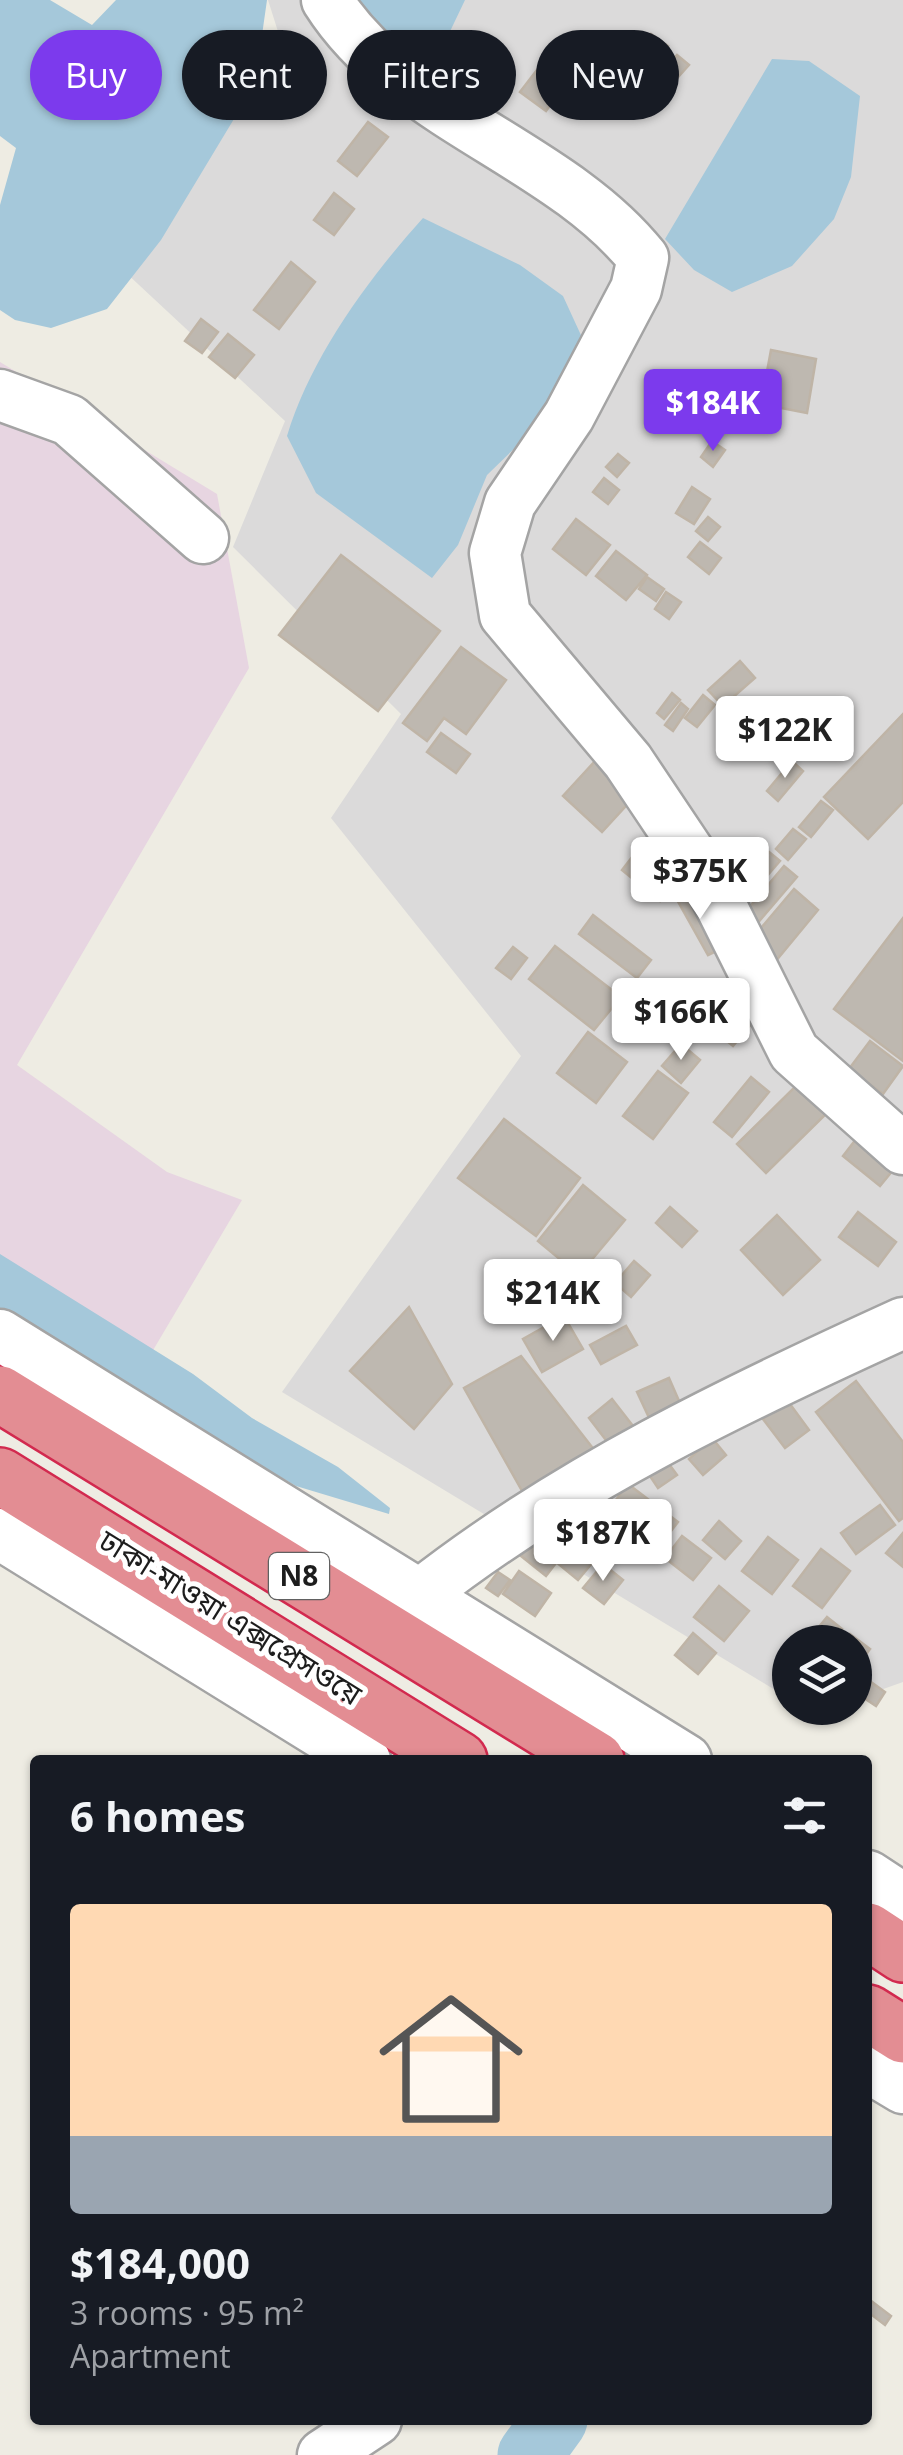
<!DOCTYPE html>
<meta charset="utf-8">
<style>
:root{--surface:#171b24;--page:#242831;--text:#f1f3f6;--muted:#9ea1a6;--accent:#7c3aed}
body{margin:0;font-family:"Open Sans","Noto Sans Bengali",sans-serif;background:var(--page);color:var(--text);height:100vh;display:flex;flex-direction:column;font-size:38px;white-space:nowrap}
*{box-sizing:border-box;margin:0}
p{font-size:32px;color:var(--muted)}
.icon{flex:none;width:55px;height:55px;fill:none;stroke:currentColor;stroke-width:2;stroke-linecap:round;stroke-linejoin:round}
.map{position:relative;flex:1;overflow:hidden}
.panel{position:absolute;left:30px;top:1755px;width:842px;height:670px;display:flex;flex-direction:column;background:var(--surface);border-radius:10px;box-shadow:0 2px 8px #0004}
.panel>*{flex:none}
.guide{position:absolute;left:30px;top:30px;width:845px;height:90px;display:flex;gap:20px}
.buttons{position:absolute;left:772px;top:1625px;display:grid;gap:20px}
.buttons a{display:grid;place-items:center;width:100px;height:100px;border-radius:50%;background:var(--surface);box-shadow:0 2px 8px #0004;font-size:50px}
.price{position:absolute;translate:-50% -85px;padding:0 22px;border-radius:10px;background:#fff;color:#222;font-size:32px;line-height:65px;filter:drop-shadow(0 2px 5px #0008)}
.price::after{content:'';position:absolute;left:50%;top:60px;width:30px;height:22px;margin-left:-15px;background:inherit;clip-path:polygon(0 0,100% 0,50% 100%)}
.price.current{background:var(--accent);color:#fff}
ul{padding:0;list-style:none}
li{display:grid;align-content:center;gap:20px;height:530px;padding:0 40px}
li span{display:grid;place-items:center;height:310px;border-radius:10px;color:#555}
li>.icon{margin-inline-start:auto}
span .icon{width:180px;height:180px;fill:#fffc;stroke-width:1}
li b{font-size:42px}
h2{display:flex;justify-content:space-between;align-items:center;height:120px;padding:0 40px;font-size:42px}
.pill{padding:0 35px;border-radius:45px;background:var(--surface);box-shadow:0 2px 8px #0004;font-size:35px;line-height:90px}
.pill.current{background:var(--accent);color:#fff}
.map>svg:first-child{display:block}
.residential{fill:#dbdada}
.industrial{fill:#e7d5e1}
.water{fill:#a5c8da}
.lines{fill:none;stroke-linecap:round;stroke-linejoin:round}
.river{stroke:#a5c8da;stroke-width:65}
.building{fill:#beb8b0;stroke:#bfb4a6;stroke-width:2.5}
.minor-casing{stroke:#a4a4a4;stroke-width:55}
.highway-casing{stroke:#d22a4f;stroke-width:60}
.minor{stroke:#fff;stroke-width:50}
.highway{stroke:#e38d93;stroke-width:55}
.labels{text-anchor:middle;stroke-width:10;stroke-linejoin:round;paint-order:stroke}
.shield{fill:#fff;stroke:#616161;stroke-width:2.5}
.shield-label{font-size:28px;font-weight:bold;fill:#1d1d1d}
.street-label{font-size:30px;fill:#1d1d1d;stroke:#fff}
</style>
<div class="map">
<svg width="903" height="2455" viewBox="0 0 903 2455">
<rect width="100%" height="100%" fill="#eeece3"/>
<path class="residential" d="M268 0H903V1682L855 1699V1642H790V1699L282 1392 521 1056 331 818 401 714 233 547 285 421 109 257 281 41Z"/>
<path class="industrial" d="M0 362 217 494 249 668 17 1065 167 1172 242 1200 149 1357 0 1268Z"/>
<path class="water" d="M0 0H50L92 25 116 0H267L255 84 161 240 107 309 51 328 15 320 0 310V205L16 148 0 136Z
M356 0H465L444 44 424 62 393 54Z
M772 59 809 61 860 96 851 177 834 219 792 266 732 292 694 270 665 239Z
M423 218 520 265 563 296 591 357 559 405 487 475 458 545 432 578 316 493 287 436C311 357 368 279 423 218Z
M0 1254 193 1374 252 1418 338 1467 390 1508 389 1514 296 1486 0 1314Z"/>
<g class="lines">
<path class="river" d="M530 2455 555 2420"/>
</g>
<path class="building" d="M651 34 668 46 655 64 639 51Z
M677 55 689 65 671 85 660 75Z
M560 60 577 73 570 83 553 70Z
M540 66 565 85 546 111 520 92Z
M368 122 388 137 357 176 338 161Z
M334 193 354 209 334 235 314 220Z
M291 262 315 282 279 329 254 310Z
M201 319 218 332 202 353 185 341Z
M228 334 254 355 235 378 209 357Z
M771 350 816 359 807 413 761 404Z
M712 441 725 450 713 467 701 457Z
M618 454 629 463 617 477 606 467Z
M604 478 619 490 608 504 593 492Z
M692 487 710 499 694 524 676 513Z
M708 517 720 527 708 541 696 531Z
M576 519 610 545 586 575 553 549Z
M700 542 721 558 709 574 688 557Z
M616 551 647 575 626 600 596 576Z
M341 555 440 631 378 711 279 635Z
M647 577 664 589 656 601 639 589Z
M666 592 681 602 669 619 655 609Z
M461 647 506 680 466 734 444 718 427 741 403 723Z
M740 661 755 678 723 706 708 690Z
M672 693 680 700 664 719 657 713Z
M703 695 715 705 697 727 685 718Z
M681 703 688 709 673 731 665 725Z
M903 714V802L868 839 824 797Z
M441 733 470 754 456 773 427 752Z
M596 760 635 796 602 832 563 796Z
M792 761 803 771 778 801 767 791Z
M821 801 833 810 811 837 799 827Z
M657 825 686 868 660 901 622 870Z
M793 829 806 839 788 860 776 849Z
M769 852 780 861 740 907 729 897Z
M784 866 797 877 755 926 743 915Z
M693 888 725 947 708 955 676 898Z
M794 889 818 910 775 962 750 941Z
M593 915 651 960 637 978 579 934Z
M903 918V1061L834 1009Z
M555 946 621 997 594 1030 529 979Z
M513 947 527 958 511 979 496 968Z
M733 987 762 1011 733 1046 704 1022Z
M588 1032 627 1062 596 1103 557 1073Z
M870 1041 903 1066 883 1094 849 1069Z
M681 1044 700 1060 681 1083 662 1066Z
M658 1071 688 1093 653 1139 623 1116Z
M751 1077 769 1092 732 1137 714 1122Z
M802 1080 831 1109 766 1173 737 1144Z
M504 1119 580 1178 536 1236 458 1178Z
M860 1134 898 1164 880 1186 843 1156Z
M583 1185 625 1220 579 1275 538 1241Z
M670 1207 697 1231 682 1247 656 1223Z
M858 1212 896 1242 878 1266 839 1237Z
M777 1215 820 1260 783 1295 741 1250Z
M634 1261 650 1275 631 1297 615 1283Z
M409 1307 452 1384 414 1429 350 1371Z
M564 1316 583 1349 542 1372 523 1339Z
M626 1326 637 1345 601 1364 590 1345Z
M521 1356 599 1456 525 1496 464 1388Z
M669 1378 683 1410 652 1424 637 1392Z
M856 1381 903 1442V1518L899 1521 816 1412Z
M612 1399 633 1426 609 1444 589 1418Z
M787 1400 809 1430 785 1448 763 1419Z
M712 1438 726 1455 703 1475 689 1459Z
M666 1460 677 1475 658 1488 648 1473Z
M628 1484 678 1522 649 1559 600 1521Z
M880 1505 895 1525 856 1554 841 1533Z
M719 1521 741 1541 725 1559 703 1540Z
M564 1528 598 1556 578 1580 544 1552Z
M903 1533V1567L886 1553Z
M682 1536 711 1558 693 1580 665 1558Z
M768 1537 798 1560 772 1594 742 1571Z
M530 1544 556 1563 546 1576 521 1556Z
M821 1549 850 1571 822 1608 793 1586Z
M603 1564 623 1580 604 1604 583 1588Z
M519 1571 551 1593 535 1616 503 1594Z
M498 1572 510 1580 498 1596 486 1588Z
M719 1586 749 1611 724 1641 694 1617Z
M827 1617 842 1629 831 1642H823L813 1634Z
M693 1633 716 1653 698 1674 675 1655Z
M850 1634 870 1649 855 1669V1642H843Z
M864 1677 885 1692 876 1706 855 1692Z
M870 2300 891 2316 885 2325 868 2312Z"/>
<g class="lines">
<defs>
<path id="minor" d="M327 0C401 117 558 152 643 258L636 289 569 416 510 503 495 553 505 615 628 761 709 882 794 1052 903 1149
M0 395 69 420 203 538
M0 1335 686 1760
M0 1534 365 1760
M421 1594C566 1480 736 1399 903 1323
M868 1876 903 1899
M868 2067 903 2088
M323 2455 376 2420"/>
<path id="highway" d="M0 1394 596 1760
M0 1476 459 1760
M868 1931 903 1954
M868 2013 903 2035"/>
</defs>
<use href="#minor" class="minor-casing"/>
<use href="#highway" class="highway-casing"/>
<use href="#minor" class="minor"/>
<use href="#highway" class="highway"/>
</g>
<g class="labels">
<rect class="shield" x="269" y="1553" width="60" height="46" rx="8"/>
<g class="shield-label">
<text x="299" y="1586">N8</text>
</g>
<g class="street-label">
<text transform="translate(230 1618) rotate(32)" y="10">ঢাকা-মাওয়া এক্সপ্রেসওয়ে</text>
</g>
</g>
</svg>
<div class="buttons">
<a><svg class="icon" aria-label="layers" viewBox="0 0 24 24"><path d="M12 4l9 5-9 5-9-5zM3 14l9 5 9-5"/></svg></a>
</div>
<b class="price current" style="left:713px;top:454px">$184K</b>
<b class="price" style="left:785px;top:781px">$122K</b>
<b class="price" style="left:700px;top:922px">$375K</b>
<b class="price" style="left:681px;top:1063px">$166K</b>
<b class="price" style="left:553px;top:1344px">$214K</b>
<b class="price" style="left:603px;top:1584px">$187K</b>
<div class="guide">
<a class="pill current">Buy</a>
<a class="pill">Rent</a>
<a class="pill">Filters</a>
<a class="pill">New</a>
</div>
<section class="panel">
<h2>6 homes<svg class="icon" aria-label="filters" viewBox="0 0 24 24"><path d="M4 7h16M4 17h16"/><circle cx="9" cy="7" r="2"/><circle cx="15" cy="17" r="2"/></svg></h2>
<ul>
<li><span style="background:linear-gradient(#ffd9b3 75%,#9aa5b1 0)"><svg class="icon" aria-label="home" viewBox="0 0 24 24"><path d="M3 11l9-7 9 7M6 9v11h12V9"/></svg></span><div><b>$184,000</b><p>3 rooms · 95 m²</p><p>Apartment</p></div></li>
</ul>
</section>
</div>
